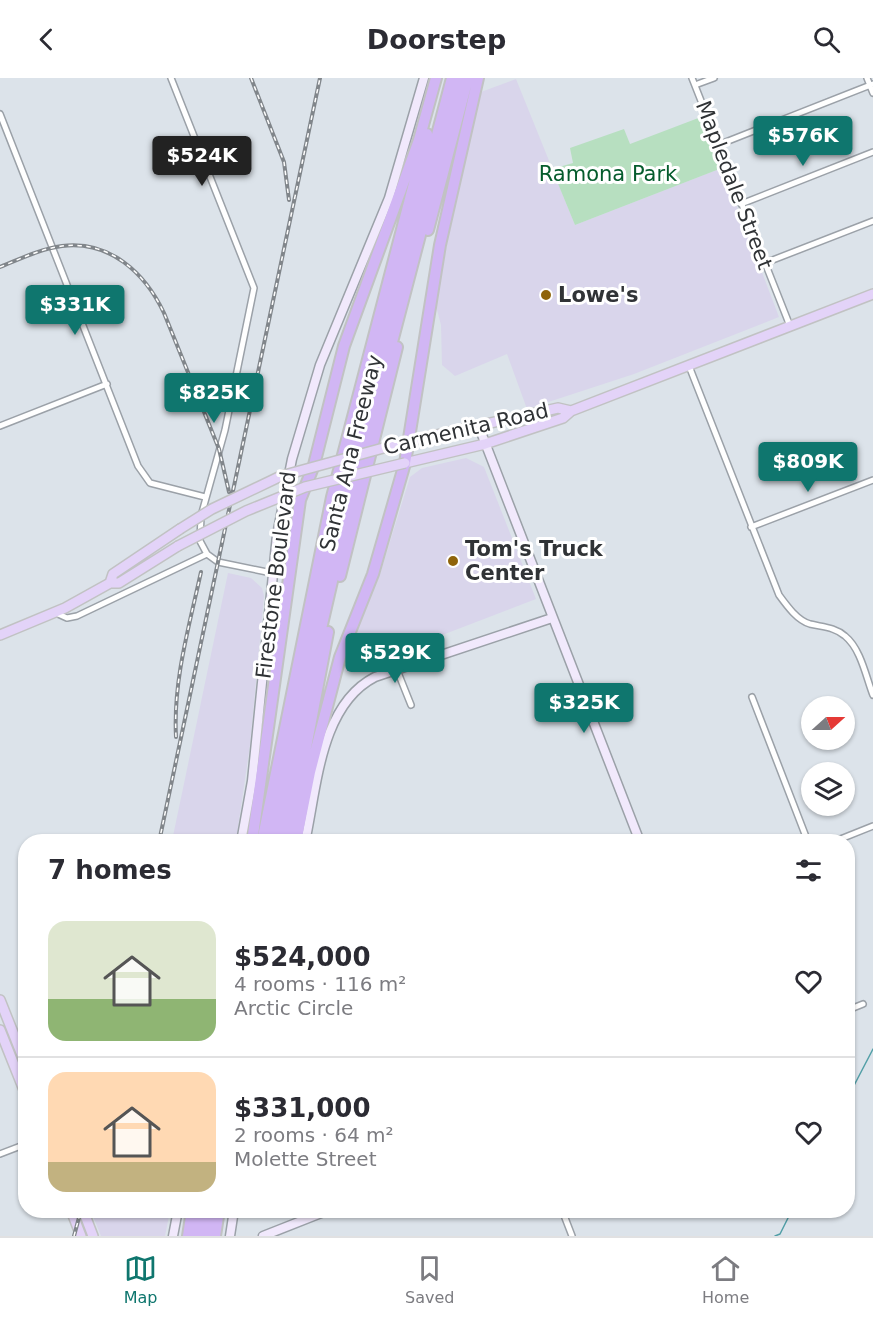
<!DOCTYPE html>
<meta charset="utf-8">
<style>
:root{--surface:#fff;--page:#f7f7f7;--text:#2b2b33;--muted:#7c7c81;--line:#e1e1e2;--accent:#0f766e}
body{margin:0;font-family:"DejaVu Sans",sans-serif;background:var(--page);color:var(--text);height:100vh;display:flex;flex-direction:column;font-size:22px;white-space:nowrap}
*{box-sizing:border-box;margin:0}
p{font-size:20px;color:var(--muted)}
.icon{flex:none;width:33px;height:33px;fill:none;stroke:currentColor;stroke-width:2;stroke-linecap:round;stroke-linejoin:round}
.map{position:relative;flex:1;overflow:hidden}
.panel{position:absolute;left:18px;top:756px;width:837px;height:384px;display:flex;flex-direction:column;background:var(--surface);border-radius:24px;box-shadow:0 2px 4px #0004}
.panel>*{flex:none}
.needle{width:39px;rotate:69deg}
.tools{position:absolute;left:801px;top:618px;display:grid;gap:12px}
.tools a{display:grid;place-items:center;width:54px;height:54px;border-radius:50%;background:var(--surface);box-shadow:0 2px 4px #0004;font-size:30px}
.price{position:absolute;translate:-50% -51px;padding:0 14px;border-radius:6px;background:var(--accent);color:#fff;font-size:20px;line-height:39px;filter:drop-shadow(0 2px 3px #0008)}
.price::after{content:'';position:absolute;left:50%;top:36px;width:18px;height:14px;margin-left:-9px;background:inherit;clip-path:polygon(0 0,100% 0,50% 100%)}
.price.selected{background:#222;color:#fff}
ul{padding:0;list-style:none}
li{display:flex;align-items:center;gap:18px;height:150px;padding:0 30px}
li+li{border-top:2px solid var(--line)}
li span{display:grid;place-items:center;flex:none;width:168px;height:120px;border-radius:18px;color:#555}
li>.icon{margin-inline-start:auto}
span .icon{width:72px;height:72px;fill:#fffc;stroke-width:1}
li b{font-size:26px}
h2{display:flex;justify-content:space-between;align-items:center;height:72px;padding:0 30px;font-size:26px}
header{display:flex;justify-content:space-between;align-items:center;height:78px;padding:0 30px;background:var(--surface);font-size:27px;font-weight:800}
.tab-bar{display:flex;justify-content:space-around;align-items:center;height:84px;border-top:2px solid var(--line);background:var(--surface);font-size:16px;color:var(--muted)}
.tab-bar a{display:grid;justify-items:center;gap:3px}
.tab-bar .selected{color:var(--accent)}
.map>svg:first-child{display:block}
.commercial{fill:#d9d5eb}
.green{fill:#b7dfc0}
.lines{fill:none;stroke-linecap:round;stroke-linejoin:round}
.stream{stroke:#529fa7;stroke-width:1.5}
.street-casing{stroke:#9ba1a8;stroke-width:8}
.secondary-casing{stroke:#9ba1a8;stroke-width:11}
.primary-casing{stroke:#c1c2c3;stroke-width:12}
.highway-casing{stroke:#c1c2c3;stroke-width:14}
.street{stroke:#fff;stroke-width:5}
.secondary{stroke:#f1e9fc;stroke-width:8}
.primary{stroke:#e3d3f8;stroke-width:9}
.highway{stroke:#d1b6f4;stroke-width:10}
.rail-casing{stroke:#81868b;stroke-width:4}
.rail{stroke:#fff;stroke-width:1.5;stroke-dasharray:4.5;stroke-linecap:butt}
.primary-bridge-casing{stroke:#c1c2c3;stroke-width:12;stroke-linecap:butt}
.primary-bridge{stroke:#e3d3f8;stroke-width:9}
.poi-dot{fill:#8f640b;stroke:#fff;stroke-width:2}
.labels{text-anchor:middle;stroke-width:6;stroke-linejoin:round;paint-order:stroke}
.park-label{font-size:21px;fill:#055c2d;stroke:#fff}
.street-label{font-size:21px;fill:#303336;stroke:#fff}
.poi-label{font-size:21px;font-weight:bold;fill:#303336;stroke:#fff;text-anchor:start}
</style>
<header><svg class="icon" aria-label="back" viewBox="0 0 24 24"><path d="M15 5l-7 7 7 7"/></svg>Doorstep<svg class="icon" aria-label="search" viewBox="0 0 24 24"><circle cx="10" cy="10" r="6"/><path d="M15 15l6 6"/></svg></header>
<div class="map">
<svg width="873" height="1158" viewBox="0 0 873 1158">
<rect width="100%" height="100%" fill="#dce3ea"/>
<path class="commercial" d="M516 1 575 147 722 90 779 239 634 296 527 331 507 276 455 298 442 287 441 247 436 228 456 114 481 14Z
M466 380 484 389 536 521 346 594 349 585 344 584 380 496 410 399 422 390Z
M228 495 251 500 262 510 264 518 250 667 236 763H172Z
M91 1133H170L165 1158H101Z"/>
<path class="green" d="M701 39 722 90 575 147 552 91 573 85 570 70 624 51 630 66Z"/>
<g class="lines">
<path class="stream" d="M848 1019 873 971
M775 1158 780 1156 792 1132"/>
<defs>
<path id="street" d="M171 0 254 210 225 352 201 438 200 463 207 476 218 484 272 495
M692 0 790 248
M867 0 873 15
M695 7 714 0
M0 36 138 388 150 405 205 419
M718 67 873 6
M741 126 873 74
M765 185 873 143
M689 288 779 517C787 528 797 542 810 546 822 549 835 549 845 558 861 571 866 599 873 617
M0 348 107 306
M751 449 873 402
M56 535 67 540 77 538 207 476
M397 592 411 627
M752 619 808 764
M833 764 873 748
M848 932 863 926
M0 1076 26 1066
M562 1132 572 1158"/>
<path id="secondary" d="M479 349 640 764
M241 764 252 703 277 457 292 381 320 287 389 120 424 0
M305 764C317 710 320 627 375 599L552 540
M173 1158 178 1132
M230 1158 234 1132
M263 1158 329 1132"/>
<path id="primary" d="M409 363 558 330 571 333
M405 385 485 366 563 340 571 333 873 216
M110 505 113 496 180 451
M0 557 65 530 110 505H119L178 468
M0 922 26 987
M0 952 26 1017
M71 1132 81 1158
M83 1132 93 1158"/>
<path id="highway" d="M428 152 468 0
M340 498 397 269
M252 764 300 422 314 387 344 268 419 62 436 0
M262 764 332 419 427 56
M272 764 303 591 341 421 452 0
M279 764 312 590 350 425 461 0
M288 764 328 554
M296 764 310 694 340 579 373 496 405 385 440 167 478 0
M188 1158 192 1132
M198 1158 202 1132
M206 1158 211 1132
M215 1158 219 1132"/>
</defs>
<use href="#street" class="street-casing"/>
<use href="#secondary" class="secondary-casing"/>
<use href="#primary" class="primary-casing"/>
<use href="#highway" class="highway-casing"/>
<use href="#street" class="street"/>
<use href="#secondary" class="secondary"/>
<use href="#primary" class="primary"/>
<use href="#highway" class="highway"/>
<defs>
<path id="rail" d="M251 0 284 84 289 122
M0 189C20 181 40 171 62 168 110 162 145 195 164 235L219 371 229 414
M176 659C173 603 189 549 201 494
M159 764 320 0
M74 1158 81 1132"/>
</defs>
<use href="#rail" class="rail-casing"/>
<use href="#rail" class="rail"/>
<defs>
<path id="primary-bridge" d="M180 451 212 431 281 398 409 363
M178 468 246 433 305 409 405 385"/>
</defs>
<use href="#primary-bridge" class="primary-bridge-casing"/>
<use href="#primary-bridge" class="primary-bridge"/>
</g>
<g class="poi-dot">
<circle cx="546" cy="217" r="6"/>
<circle cx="453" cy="483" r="6"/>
</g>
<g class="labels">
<g class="park-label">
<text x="608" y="103">Ramona Park</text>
</g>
<g class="street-label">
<text transform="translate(734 107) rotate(69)" y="7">Mapledale Street</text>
<text transform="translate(466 351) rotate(-13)" y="7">Carmenita Road</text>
<text transform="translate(351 375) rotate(-76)" y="7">Santa Ana Freeway</text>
<text transform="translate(276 497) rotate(-83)" y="7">Firestone Boulevard</text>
</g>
<g class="poi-label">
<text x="558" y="224">Lowe's</text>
<text x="465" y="478">Tom's Truck<tspan x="465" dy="24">Center</tspan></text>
</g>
</g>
</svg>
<div class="tools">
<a><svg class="needle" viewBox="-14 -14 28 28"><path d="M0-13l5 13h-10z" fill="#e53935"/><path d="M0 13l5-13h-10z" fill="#7c7c81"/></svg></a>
<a><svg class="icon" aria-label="layers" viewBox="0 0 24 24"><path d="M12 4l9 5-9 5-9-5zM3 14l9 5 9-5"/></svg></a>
</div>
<b class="price" style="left:803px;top:89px">$576K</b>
<b class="price selected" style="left:202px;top:109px">$524K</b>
<b class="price" style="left:75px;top:258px">$331K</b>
<b class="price" style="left:214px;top:346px">$825K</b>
<b class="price" style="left:808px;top:415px">$809K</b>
<b class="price" style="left:395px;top:606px">$529K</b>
<b class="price" style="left:584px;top:656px">$325K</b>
<section class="panel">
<h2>7 homes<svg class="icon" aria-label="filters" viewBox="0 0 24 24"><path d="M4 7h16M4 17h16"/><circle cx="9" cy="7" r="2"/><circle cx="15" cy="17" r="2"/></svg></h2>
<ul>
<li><span style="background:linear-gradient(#dfe7d0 65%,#8fb573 0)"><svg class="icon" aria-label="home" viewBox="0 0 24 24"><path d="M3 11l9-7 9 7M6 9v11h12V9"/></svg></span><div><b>$524,000</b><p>4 rooms · 116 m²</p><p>Arctic Circle</p></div><svg class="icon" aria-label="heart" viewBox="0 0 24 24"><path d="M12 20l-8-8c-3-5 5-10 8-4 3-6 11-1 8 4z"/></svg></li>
<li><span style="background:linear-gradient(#ffd9b3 75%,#c2b280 0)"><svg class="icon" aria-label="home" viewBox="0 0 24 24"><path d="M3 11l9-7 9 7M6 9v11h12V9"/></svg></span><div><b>$331,000</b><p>2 rooms · 64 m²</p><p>Molette Street</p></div><svg class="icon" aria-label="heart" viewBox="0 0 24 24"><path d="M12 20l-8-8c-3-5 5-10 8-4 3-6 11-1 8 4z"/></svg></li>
</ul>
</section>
</div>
<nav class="tab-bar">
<a class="selected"><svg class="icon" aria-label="map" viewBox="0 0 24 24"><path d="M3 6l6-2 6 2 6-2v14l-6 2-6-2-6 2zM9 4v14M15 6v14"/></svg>Map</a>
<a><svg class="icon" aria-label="saved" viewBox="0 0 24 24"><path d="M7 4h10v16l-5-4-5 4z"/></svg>Saved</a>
<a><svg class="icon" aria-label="home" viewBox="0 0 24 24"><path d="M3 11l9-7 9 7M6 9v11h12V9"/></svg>Home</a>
</nav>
